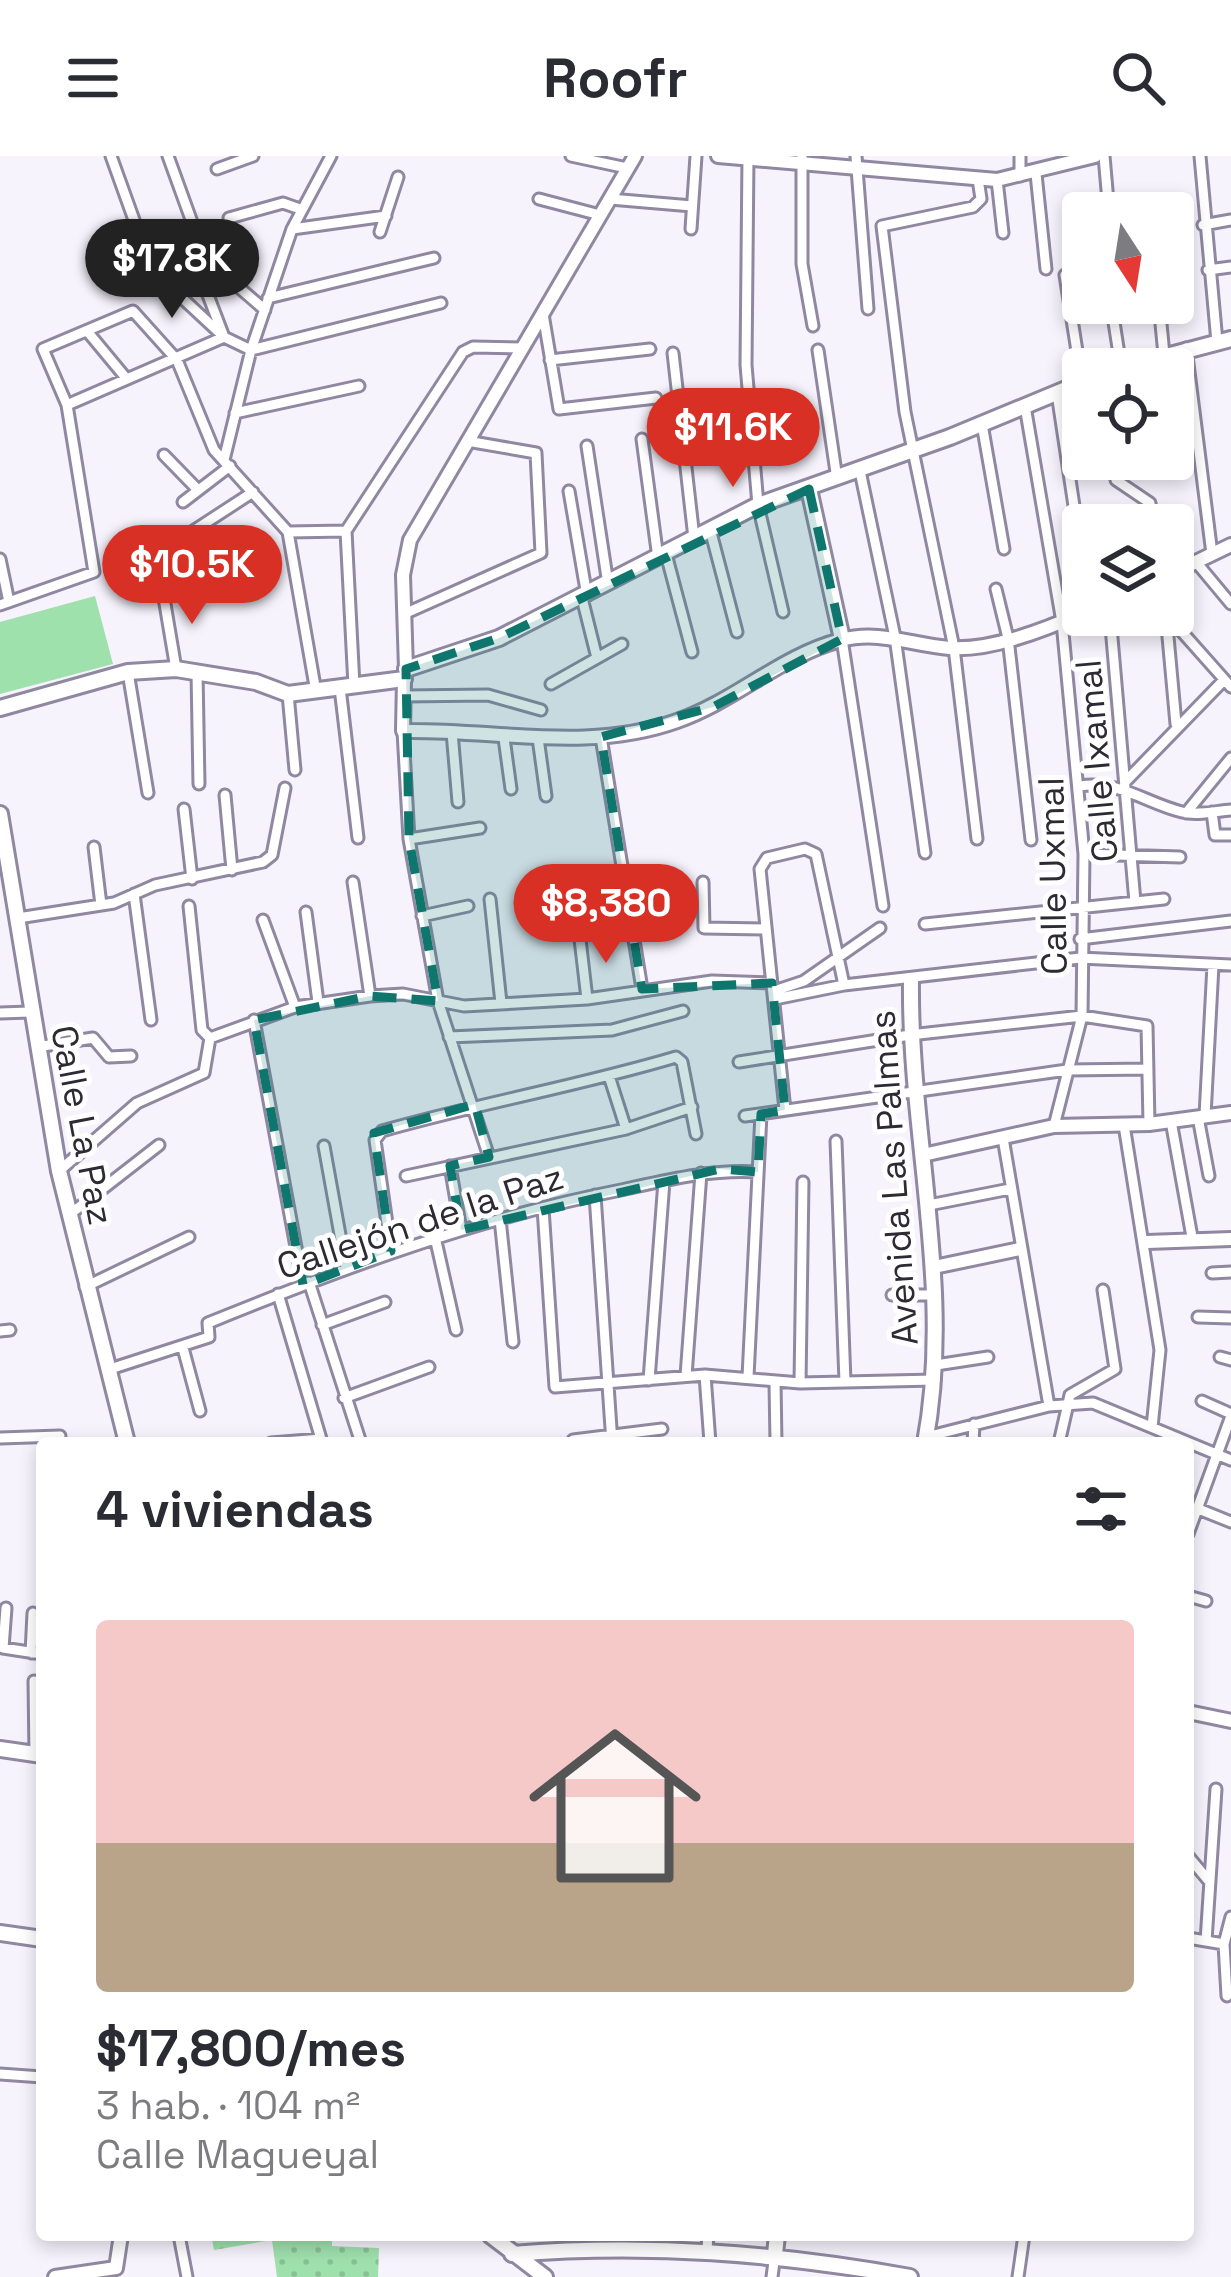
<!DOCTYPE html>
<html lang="es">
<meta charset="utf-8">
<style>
:root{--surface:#fff;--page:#f2f2f3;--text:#2b2b33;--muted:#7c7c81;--line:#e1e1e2;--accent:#d93025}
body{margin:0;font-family:"Space Grotesk",sans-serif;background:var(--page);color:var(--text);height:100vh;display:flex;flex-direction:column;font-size:45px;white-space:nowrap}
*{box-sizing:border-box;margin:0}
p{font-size:39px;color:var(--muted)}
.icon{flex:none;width:66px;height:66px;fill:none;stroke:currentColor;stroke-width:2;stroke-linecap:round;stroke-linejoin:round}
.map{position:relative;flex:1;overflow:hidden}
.side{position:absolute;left:36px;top:1281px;width:1158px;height:804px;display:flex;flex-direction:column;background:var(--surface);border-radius:12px;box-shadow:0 6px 18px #0003}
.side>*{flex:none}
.needle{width:78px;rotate:168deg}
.controls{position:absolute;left:1062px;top:36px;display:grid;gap:24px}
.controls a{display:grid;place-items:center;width:132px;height:132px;border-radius:12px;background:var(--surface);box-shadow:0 6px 18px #0003;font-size:60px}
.price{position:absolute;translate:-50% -102px;padding:0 27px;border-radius:42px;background:var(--accent);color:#fff;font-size:39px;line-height:78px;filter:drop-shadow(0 3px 6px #0008)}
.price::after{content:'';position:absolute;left:50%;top:72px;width:36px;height:27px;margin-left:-18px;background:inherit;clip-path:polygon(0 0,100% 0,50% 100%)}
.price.current{background:#222;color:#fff}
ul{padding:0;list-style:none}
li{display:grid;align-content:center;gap:24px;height:636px;padding:0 60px}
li+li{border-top:3px solid var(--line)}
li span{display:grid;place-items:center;height:372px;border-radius:12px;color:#555}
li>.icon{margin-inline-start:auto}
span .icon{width:216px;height:216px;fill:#fffc;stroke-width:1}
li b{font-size:51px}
h2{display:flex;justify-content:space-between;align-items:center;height:144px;padding:0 60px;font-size:51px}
header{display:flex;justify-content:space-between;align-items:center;height:156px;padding:0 60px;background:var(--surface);font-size:54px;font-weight:600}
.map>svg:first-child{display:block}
.park{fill:url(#park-dots)}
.pitch{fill:#9fe1ad}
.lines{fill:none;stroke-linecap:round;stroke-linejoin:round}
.minor-casing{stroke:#8f88a0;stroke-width:15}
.tertiary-casing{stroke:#8f88a0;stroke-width:18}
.secondary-casing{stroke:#8f88a0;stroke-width:20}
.minor{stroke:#fff;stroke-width:9}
.tertiary{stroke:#fff;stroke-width:12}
.secondary{stroke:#fff;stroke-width:14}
.marked{fill:#0f766e;fill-opacity:0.2;stroke:#0f766e;stroke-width:9;stroke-dasharray:24 15;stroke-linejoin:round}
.labels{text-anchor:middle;stroke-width:10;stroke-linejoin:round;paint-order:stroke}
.street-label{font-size:36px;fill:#2d2a34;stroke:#fff}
</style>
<header><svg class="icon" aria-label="menu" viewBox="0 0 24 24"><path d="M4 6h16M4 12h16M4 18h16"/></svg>Roofr<svg class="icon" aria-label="search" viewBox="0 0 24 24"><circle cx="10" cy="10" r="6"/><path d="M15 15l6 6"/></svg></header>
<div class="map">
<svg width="1231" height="2121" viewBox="0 0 1231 2121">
<defs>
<pattern id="park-dots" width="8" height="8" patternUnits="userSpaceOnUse" patternTransform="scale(3)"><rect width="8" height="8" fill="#9fe1ad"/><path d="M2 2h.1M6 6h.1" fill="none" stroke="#89c195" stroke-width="1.8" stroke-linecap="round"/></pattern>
</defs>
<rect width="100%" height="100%" fill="#f6f3fd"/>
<path class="park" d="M211 2079H332V2090L379 2092 378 2121H277L272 2084 214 2094Z"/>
<path class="pitch" d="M95 440 113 508 0 538V466Z"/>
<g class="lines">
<defs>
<path id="minor" d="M111 0 152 114 224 181 251 194
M571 0 627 12
M748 0 746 209 758 349 783 456
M802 0V108L813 170
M856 0 868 153
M1020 0V20
M1104 0 1109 57
M1200 0 1217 186
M217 13 253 0
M1036 18 1046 113
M997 24 1003 77
M539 43 600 59
M610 43 692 50
M229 62 283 47 300 53
M1203 69 1231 64
M292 73 386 60
M691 73 696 0
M380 76 398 21
M205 102 265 154
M1208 114 1231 111
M1065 119 1082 227
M268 142 434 102
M1111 147 1121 211
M1159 147 1164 199
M543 158 559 253 656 242
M87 175 126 222
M1186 192 1212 398
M251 194 441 147
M818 194 837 323
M673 197 694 382
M550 204 650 193
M1057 237 1074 350
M67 249 224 181 203 126 205 102 168 0
M1025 250 1062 466 1084 698 1082 860 1054 970
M235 257 359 230
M982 268 1004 393
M642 283 658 402
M587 290 608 428
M164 299 198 334
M1113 303 1116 324 1150 347 1153 369
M224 304 251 194 292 73 331 0
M860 315 895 481 925 697
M569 335 587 440
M183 346 230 310
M1101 365V369
M710 373 737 476
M346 375 463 196 473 191 522 192
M346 375 354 530
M288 376 346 375
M187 379 253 336
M666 398 692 496
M0 403 9 446
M1196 406 1231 448
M996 433 1008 482 1031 684
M163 436 176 513
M582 442 597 502
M0 449 94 416 67 249 43 193 133 155 177 204 214 294 288 376 316 536
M404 458 541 397 536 297 467 285
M1110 459 1135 746
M1166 459 1176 568
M1167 459 1231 531
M842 483 883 750
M128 516 148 637
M197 516 199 628
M551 528 622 488
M340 532 358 682
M288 538 295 614
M404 540 488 539 541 554
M403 575 409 683 438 845 489 1001
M452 576 458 646
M601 581 642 833
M504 582 511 633
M538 582 546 640
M1125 626 1224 524
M1080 630C1119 624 1146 647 1182 656 1197 660 1216 655 1231 654
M225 639 232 714
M184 653 192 723
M1212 656 1215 679H1231
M1186 657 1231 602
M409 683 480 672
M977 683 954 492 905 256 882 70 973 51 981 43 978 23
M94 691 101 749
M1084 698 1180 701
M353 726 370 840
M703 726 704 772 765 773
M134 738 151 864
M490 743 501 847
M189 750 202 874 210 882
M306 756 318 846
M422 760 468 750
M18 762 114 747 155 729 263 706 272 699 285 632
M263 764 295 851
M925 768 1164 743
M580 783 587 843
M1080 783 1231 765
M774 835 804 825 880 772
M775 843 844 829 1080 802 1231 809
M0 857 30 856
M254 864 303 1129
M449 881 612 874 683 855
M37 891 93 882 109 901 131 900
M739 906 910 879 1082 860 1147 870 1149 968
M610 923 626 973
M785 954 760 713 767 702 805 693 816 698 844 829
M745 960 1067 914 1148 913
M1205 960 1213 809
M1198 961 1209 1020
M1171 965 1192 1081
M1124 969 1160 1194 1152 1271
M1003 982 1049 1250
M836 985 845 1226
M324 990 346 1112
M450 1010 461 1074
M59 1015 137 947 204 917 210 882 295 851 370 840 403 838 464 850 587 843 712 825 772 827
M406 1020 626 973 692 951
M595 1039 612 1287
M929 1049 1010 1033
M543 1052 555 1231 705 1219 800 1227 935 1224
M69 1059 159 989
M500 1063 513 1186
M435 1081 456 1174
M391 1095 375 984 382 975C480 947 579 930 676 901L682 906 696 978
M1212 1117 1231 1116
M309 1126 361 1287
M85 1131 189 1081
M892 1139H935
M1198 1161 1231 1162
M322 1169 385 1146
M0 1175 10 1174
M183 1192 200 1255
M1220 1201 1231 1204
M936 1209 988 1201
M107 1214 209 1181 208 1167C343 1112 478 1062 621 1034 667 1024 710 1013 758 1016
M705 1219 710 1287
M686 1220 701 1017
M748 1221 761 958
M649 1224 664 1025
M775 1226 776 1287
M800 1227 803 1026
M344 1242 429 1211
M1202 1245 1231 1258
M926 1281 1049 1250 1093 1247 1231 1304
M0 1282 60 1280
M573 1284 662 1273
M271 1287 321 1283 278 1138
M973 1287 974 1268
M1059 1287 1070 1239 1115 1213 1103 1134
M1196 1352 1231 1366
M1188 1378 1231 1260
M1188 1440 1206 1445
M6 1452 3 1492 42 1498
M31 1497 33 1457
M34 1525 35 1598
M1188 1700 1208 1724
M1188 1782 1224 1788 1231 1761
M1206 1785 1216 1633
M1224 1788 1227 1840
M0 1918 42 1921
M179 2079 187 2121
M707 2093 708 2079
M772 2121 775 2098
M1018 2121 1024 2079"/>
<path id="tertiary" d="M718 0 997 24 1095 0
M1173 417 1231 389
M406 513 403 419 410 384 635 0
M404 523 403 575C494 573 588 597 677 565 735 545 782 499 841 484 880 474 912 489 950 492 991 495 1046 473 1083 457
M923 999 1054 970 1149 968 1231 957
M1147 1086 1231 1083
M934 1111 1020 1093
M1188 1556 1231 1565
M55 2121 116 2112 121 2079"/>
<path id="secondary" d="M1117 213 1231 183
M809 333 842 483
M406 513 499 482 758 349 950 281 1083 226
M0 552 128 516 176 513 256 526 288 538 404 523
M0 658 59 1015 127 1287
M911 824C909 980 954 1132 925 1287
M0 1593 42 1599
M0 1777 42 1783
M490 2079 545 2121
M512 2098C648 2087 776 2097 910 2121
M775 2098 777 2079"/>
</defs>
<use href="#minor" class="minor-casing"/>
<use href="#tertiary" class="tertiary-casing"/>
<use href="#secondary" class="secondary-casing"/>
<use href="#minor" class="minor"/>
<use href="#tertiary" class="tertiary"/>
<use href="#secondary" class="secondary"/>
</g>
<path class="marked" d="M809 333 842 483 713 551 601 581 642 833 772 827 785 954 761 958 758 1016 720 1013 461 1074 450 1010 489 1001 475 948 374 977 391 1095 303 1129 254 864 370 840 438 845 409 683 406 513 499 482Z"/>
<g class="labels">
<g class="street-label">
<text transform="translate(1096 605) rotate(-95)" y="13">Calle Ixamal</text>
<text transform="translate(1052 720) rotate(-91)" y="13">Calle Uxmal</text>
<text transform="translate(83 969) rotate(79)" y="13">Calle La Paz</text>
<text transform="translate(893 1022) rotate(-94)" y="13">Avenida Las Palmas</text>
<text transform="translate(420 1065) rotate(-18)" y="13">Callejón de la Paz</text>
</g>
</g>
</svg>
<div class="controls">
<a><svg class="needle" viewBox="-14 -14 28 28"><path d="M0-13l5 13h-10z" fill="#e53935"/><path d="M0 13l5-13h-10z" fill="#7c7c81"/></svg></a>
<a><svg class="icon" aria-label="locate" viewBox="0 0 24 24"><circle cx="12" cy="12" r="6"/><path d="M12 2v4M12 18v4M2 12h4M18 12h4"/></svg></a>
<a><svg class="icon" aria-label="layers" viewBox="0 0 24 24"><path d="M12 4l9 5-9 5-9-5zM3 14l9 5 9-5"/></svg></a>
</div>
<b class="price current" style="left:172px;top:165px">$17.8K</b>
<b class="price" style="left:733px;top:334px">$11.6K</b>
<b class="price" style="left:192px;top:471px">$10.5K</b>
<b class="price" style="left:606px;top:810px">$8,380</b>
<section class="side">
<h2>4 viviendas<svg class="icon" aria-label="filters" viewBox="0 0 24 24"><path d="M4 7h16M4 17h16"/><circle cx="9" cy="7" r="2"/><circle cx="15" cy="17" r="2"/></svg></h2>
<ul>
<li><span style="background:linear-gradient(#f6c9c9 60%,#b9a48a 0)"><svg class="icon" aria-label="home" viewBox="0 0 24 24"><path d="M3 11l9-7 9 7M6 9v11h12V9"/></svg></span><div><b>$17,800/mes</b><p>3 hab. · 104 m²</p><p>Calle Magueyal</p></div></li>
</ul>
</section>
</div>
